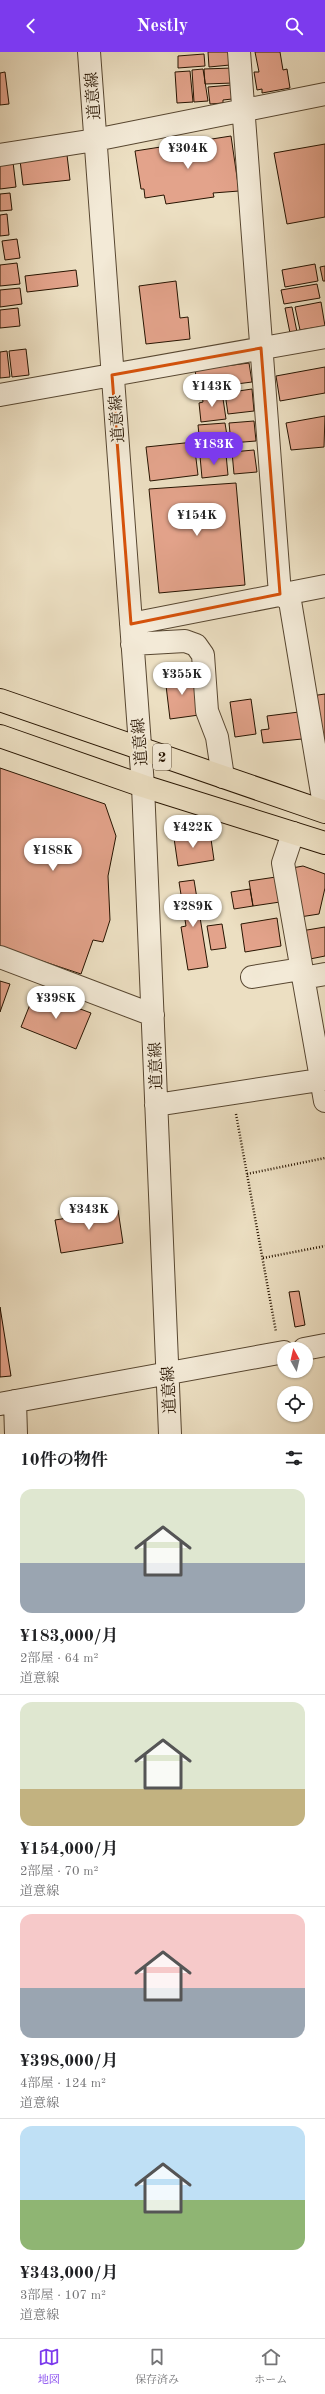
<!DOCTYPE html>
<html lang="ja">
<meta charset="utf-8">
<style>
:root{--surface:#fff;--page:#f6f6f6;--text:#202124;--muted:#757577;--line:#e0e0e0;--accent:#7c3aed}
body{margin:0;font-family:"Old Standard TT","Noto Serif JP",serif;background:var(--page);color:var(--text);height:100vh;display:flex;flex-direction:column;font-size:15px;white-space:nowrap}
*{box-sizing:border-box;margin:0}
p{font-size:13px;color:var(--muted)}
.icon{flex:none;width:22px;height:22px;fill:none;stroke:currentColor;stroke-width:2;stroke-linecap:round;stroke-linejoin:round}
.map{position:relative;height:1382px;overflow:hidden}
.panel{display:flex;flex-direction:column;background:var(--surface);flex:1}
.panel>*{flex:none}
.needle{width:26px;rotate:352deg}
.buttons{position:absolute;left:277px;top:1290px;display:grid;gap:8px}
.buttons a{display:grid;place-items:center;width:36px;height:36px;border-radius:50%;background:var(--surface);box-shadow:0 1px 3px #0004;font-size:20px}
.price{position:absolute;translate:-50% -34px;padding:0 9px;border-radius:14px;background:#fff;color:#222;font-size:13px;line-height:26px;filter:drop-shadow(0 1px 2px #0008)}
.price::after{content:'';position:absolute;left:50%;top:24px;width:12px;height:9px;margin-left:-6px;background:inherit;clip-path:polygon(0 0,100% 0,50% 100%)}
.price.on{background:var(--accent);color:#fff}
ul{padding:0;list-style:none}
li{display:grid;align-content:center;gap:8px;height:212px;padding:0 20px}
li+li{border-top:1px solid var(--line)}
li span{display:grid;place-items:center;height:124px;border-radius:12px;color:#555}
li>.icon{margin-inline-start:auto}
span .icon{width:72px;height:72px;fill:#fffc;stroke-width:1}
li b{font-size:17px}
h2{display:flex;justify-content:space-between;align-items:center;height:48px;padding:0 20px;font-size:17px}
header{display:flex;justify-content:space-between;align-items:center;height:52px;padding:0 20px;background:var(--accent);color:#fff;font-size:18px;font-weight:800}
.menu{display:flex;justify-content:space-around;align-items:center;height:56px;border-top:1px solid var(--line);background:var(--surface);font-size:11px;color:var(--muted)}
.menu a{display:grid;justify-items:center;gap:2px}
.menu .on{color:var(--accent)}
.map>svg:first-child{display:block}
.building{fill:#e3a38b;stroke:#271401}
.lines{fill:none;stroke-linecap:round;stroke-linejoin:round}
.minor-casing{stroke:#584731;stroke-width:24}
.highway-casing{stroke:#271401;stroke-width:24}
.path{stroke:#271401;stroke-width:2.5;stroke-dasharray:1 2;stroke-linecap:butt}
.minor{stroke:#f3ead7;stroke-width:22}
.highway{stroke:#ecdfc2;stroke-width:22}
.marked{fill:none;stroke:#d5520b;stroke-width:3;stroke-linejoin:round}
.labels{text-anchor:middle;stroke-width:3.5;stroke-linejoin:round;paint-order:stroke}
.shield{fill:#f3ead7;stroke:#645441;stroke-width:1}
.shield-label{font-size:15px;font-weight:bold;fill:#271401}
.street-label{font-size:16px;fill:#271401;stroke:#f3ead7}
</style>
<header><svg class="icon" aria-label="back" viewBox="0 0 24 24"><path d="M15 5l-7 7 7 7"/></svg>Nestly<svg class="icon" aria-label="search" viewBox="0 0 24 24"><circle cx="10" cy="10" r="6"/><path d="M15 15l6 6"/></svg></header>
<div class="map">
<svg width="325" height="1382" viewBox="0 0 325 1382">
<rect width="100%" height="100%" fill="#ecdfc2"/>
<filter id="stains"><feTurbulence type="fractalNoise" baseFrequency=".005" numOctaves="4"/><feColorMatrix values="0 0 0 0 .2 0 0 0 0 .09 0 0 0 0 .02 0 0 0 .5 -.17"/></filter>
<radialGradient id="worn" r=".72"><stop offset=".6" stop-color="#630" stop-opacity="0"/><stop offset="1" stop-color="#630" stop-opacity=".3"/></radialGradient>
<path class="building" d="M208 0H229L230 13 209 15Z
M255 0H280L283 18 287 17 290 36 262 41V37L257 38 254 20H259Z
M204 2 205 14 178 16V4Z
M232 16 233 31 205 32 204 17Z
M203 17 208 49 194 50 192 18Z
M190 19 193 50 177 51 175 20Z
M5 20 9 52 0 53V21Z
M231 33 232 47 223 48V51L210 52 208 35Z
M231 84 239 139 213 141 214 145 166 152 164 143 145 146 144 137H141L135 99Z
M325 92V165L287 172 274 101Z
M67 103 70 128 23 133 20 108Z
M13 110 16 135 0 137V112Z
M10 141 12 158 0 159V142Z
M7 162 9 183 0 184V163Z
M17 187 20 206 5 208 2 189Z
M17 211 20 232 0 234V213Z
M315 212 318 229 285 235 282 218Z
M325 214V229H323L320 215Z
M76 218 78 234 27 240 25 224Z
M176 229 180 266 188 265 190 287 146 292 139 234Z
M317 232 320 246 284 252 281 238Z
M20 236 22 252 0 255V238Z
M321 250 325 274 300 278 295 255Z
M292 255 297 280 290 281 285 256Z
M18 256 20 274 0 276V258Z
M26 297 29 323 12 325 9 299Z
M7 299 10 325 0 326V300Z
M249 311 252 330 198 337 195 318Z
M325 315V341L280 349 276 324Z
M252 337 254 359 228 362 225 341Z
M222 340 226 367 201 370 199 351 203 350 202 343Z
M325 364 324 395 291 398 286 371Z
M254 369 256 389 231 391 229 371Z
M225 371 228 390 200 393 198 373Z
M194 390 198 423 150 429 146 395Z
M254 398 257 420 234 422 232 400Z
M226 402 228 423 202 426 200 404Z
M236 431 245 533 159 541 149 437Z
M194 622 199 663 170 667 165 625Z
M325 642V691L318 692 311 644Z
M251 647 256 682 235 685 230 650Z
M299 660 302 687 263 691 261 678 269 677 267 664Z
M0 716 105 752 116 784 108 824 110 868 103 890 93 888 81 922 0 895Z
M185 780 211 787 214 808 178 814 174 786Z
M303 814 325 822V836L319 862 300 865 292 816Z
M276 825 280 850 253 854 249 829Z
M194 828 208 915 188 918 181 875 186 874 179 830Z
M250 837 253 854 234 857 231 840Z
M277 866 281 894 245 900 241 872Z
M222 872 226 896 211 898 207 874Z
M325 875V904L305 908 301 879Z
M0 929 10 932 0 960Z
M35 940 91 961 76 997 21 975Z
M118 1158 123 1191 61 1201 55 1168Z
M299 1239 305 1273 295 1275 289 1240Z
M0 1255 11 1324 0 1325Z"/>
<g class="lines">
<defs>
<path id="minor" d="M89 0 143 734 170 1382
M239 0 280 542 290 549 325 759
M0 103 95 88 325 42
M0 343 325 285
M131 572 325 534
M132 592 185 589 196 593 203 603 207 659 217 685 223 725
M293 781 283 811 325 1049
M0 905 153 963
M252 925 301 917
M303 926 325 922
M156 1053 325 1027
M304 1297 325 1293
M15 1349 16 1382
M0 1352 284 1300"/>
<path id="highway" d="M0 648 325 760
M0 684 143 734 325 791"/>
</defs>
<use href="#minor" class="minor-casing"/>
<use href="#highway" class="highway-casing"/>
<path class="path" d="M236 1062 276 1280
M247 1122 325 1106
M263 1206 325 1194"/>
<use href="#minor" class="minor"/>
<use href="#highway" class="highway"/>
</g>
<path class="marked" d="M261 296 280 542 131 572 112 323Z"/>
<g class="labels">
<rect class="shield" x="153" y="692" width="18" height="26" rx="3"/>
<g class="shield-label">
<text x="162" y="710">2</text>
</g>
<g class="street-label">
<text transform="translate(92 44) rotate(-94)" y="6">道意線</text>
<text transform="translate(116 367) rotate(-94)" y="6">道意線</text>
<text transform="translate(139 690) rotate(-95)" y="6">道意線</text>
<text transform="translate(155 1014) rotate(-92)" y="6">道意線</text>
<text transform="translate(168 1338) rotate(-93)" y="6">道意線</text>
</g>
</g>
<rect width="100%" height="100%" filter="url(#stains)"/>
<rect width="100%" height="100%" fill="url(#worn)"/>
</svg>
<div class="buttons">
<a><svg class="needle" viewBox="-14 -14 28 28"><path d="M0-13l5 13h-10z" fill="#e53935"/><path d="M0 13l5-13h-10z" fill="#757577"/></svg></a>
<a><svg class="icon" aria-label="locate" viewBox="0 0 24 24"><circle cx="12" cy="12" r="6"/><path d="M12 2v4M12 18v4M2 12h4M18 12h4"/></svg></a>
</div>
<b class="price" style="left:188px;top:118px">¥304K</b>
<b class="price" style="left:212px;top:356px">¥143K</b>
<b class="price on" style="left:214px;top:414px">¥183K</b>
<b class="price" style="left:197px;top:485px">¥154K</b>
<b class="price" style="left:182px;top:644px">¥355K</b>
<b class="price" style="left:193px;top:797px">¥422K</b>
<b class="price" style="left:53px;top:820px">¥188K</b>
<b class="price" style="left:193px;top:876px">¥289K</b>
<b class="price" style="left:56px;top:968px">¥398K</b>
<b class="price" style="left:89px;top:1179px">¥343K</b>
</div>
<section class="panel">
<h2>10件の物件<svg class="icon" aria-label="filters" viewBox="0 0 24 24"><path d="M4 7h16M4 17h16"/><circle cx="9" cy="7" r="2"/><circle cx="15" cy="17" r="2"/></svg></h2>
<ul>
<li><span style="background:linear-gradient(#dfe7d0 60%,#9aa5b1 0)"><svg class="icon" aria-label="home" viewBox="0 0 24 24"><path d="M3 11l9-7 9 7M6 9v11h12V9"/></svg></span><div><b>¥183,000/月</b><p>2部屋 · 64 m²</p><p>道意線</p></div></li>
<li><span style="background:linear-gradient(#dfe7d0 70%,#c2b280 0)"><svg class="icon" aria-label="home" viewBox="0 0 24 24"><path d="M3 11l9-7 9 7M6 9v11h12V9"/></svg></span><div><b>¥154,000/月</b><p>2部屋 · 70 m²</p><p>道意線</p></div></li>
<li><span style="background:linear-gradient(#f6c9c9 60%,#9aa5b1 0)"><svg class="icon" aria-label="home" viewBox="0 0 24 24"><path d="M3 11l9-7 9 7M6 9v11h12V9"/></svg></span><div><b>¥398,000/月</b><p>4部屋 · 124 m²</p><p>道意線</p></div></li>
<li><span style="background:linear-gradient(#bfe0f5 60%,#8fb573 0)"><svg class="icon" aria-label="home" viewBox="0 0 24 24"><path d="M3 11l9-7 9 7M6 9v11h12V9"/></svg></span><div><b>¥343,000/月</b><p>3部屋 · 107 m²</p><p>道意線</p></div></li>
</ul>
</section>
<nav class="menu">
<a class="on"><svg class="icon" aria-label="map" viewBox="0 0 24 24"><path d="M3 6l6-2 6 2 6-2v14l-6 2-6-2-6 2zM9 4v14M15 6v14"/></svg>地図</a>
<a><svg class="icon" aria-label="saved" viewBox="0 0 24 24"><path d="M7 4h10v16l-5-4-5 4z"/></svg>保存済み</a>
<a><svg class="icon" aria-label="home" viewBox="0 0 24 24"><path d="M3 11l9-7 9 7M6 9v11h12V9"/></svg>ホーム</a>
</nav>
